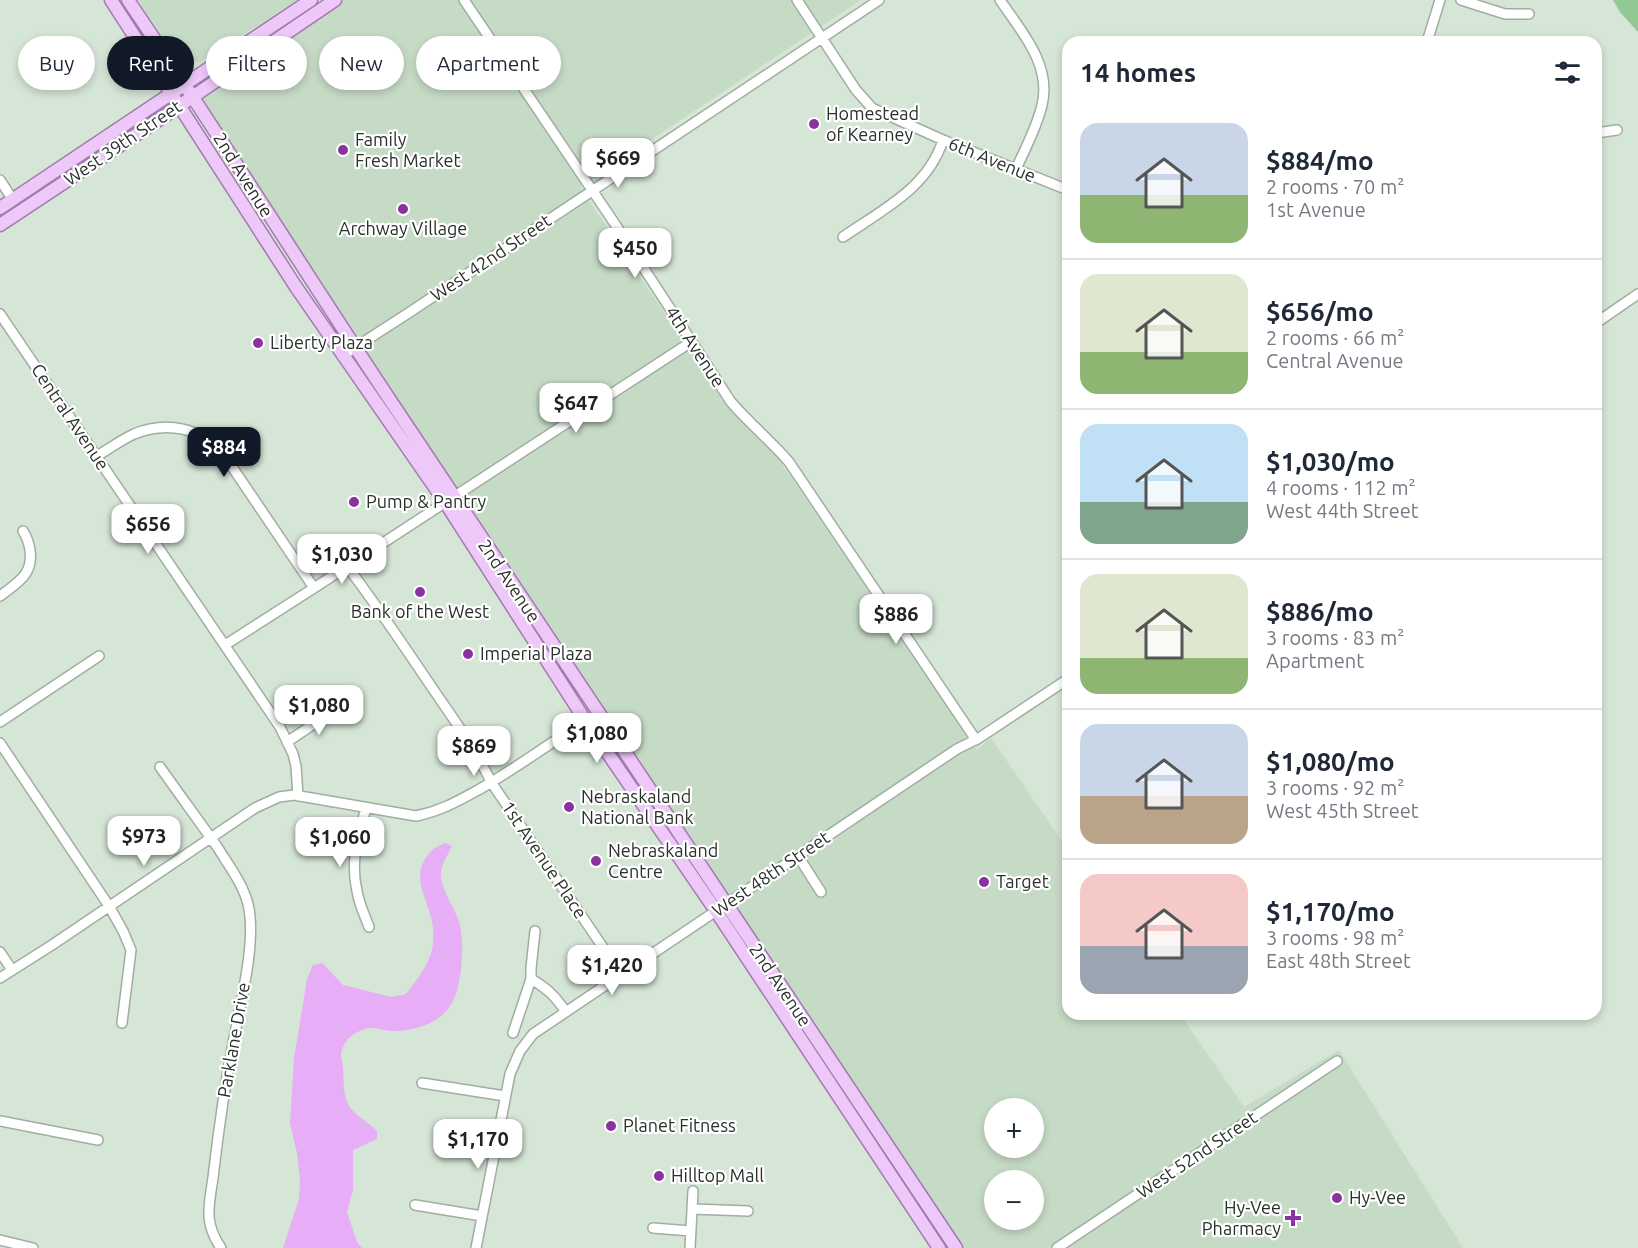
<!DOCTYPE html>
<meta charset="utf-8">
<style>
:root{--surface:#fff;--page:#f6f6f7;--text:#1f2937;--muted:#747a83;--line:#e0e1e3;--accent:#111827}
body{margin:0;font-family:Ubuntu,sans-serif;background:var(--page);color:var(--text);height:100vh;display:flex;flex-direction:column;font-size:22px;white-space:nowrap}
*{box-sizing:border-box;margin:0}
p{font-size:20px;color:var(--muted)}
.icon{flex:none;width:33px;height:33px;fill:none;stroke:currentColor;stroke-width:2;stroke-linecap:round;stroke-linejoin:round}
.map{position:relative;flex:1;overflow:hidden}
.panel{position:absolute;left:1062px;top:36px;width:540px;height:984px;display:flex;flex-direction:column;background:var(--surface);border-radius:18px;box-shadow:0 3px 9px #0003}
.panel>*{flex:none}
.hud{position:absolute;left:18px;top:36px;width:570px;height:54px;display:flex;gap:12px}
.buttons{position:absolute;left:984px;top:1098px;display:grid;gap:12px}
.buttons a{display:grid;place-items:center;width:60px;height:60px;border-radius:50%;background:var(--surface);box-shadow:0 3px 9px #0003;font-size:30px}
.price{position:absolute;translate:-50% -51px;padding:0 14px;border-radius:12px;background:#fff;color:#222;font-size:20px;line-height:39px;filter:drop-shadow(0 2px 3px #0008)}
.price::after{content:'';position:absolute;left:50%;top:36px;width:18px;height:14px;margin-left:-9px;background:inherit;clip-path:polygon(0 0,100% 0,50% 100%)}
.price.current{background:var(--accent);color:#fff}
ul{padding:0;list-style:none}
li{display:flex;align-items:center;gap:18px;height:150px;padding:0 18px}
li+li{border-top:2px solid var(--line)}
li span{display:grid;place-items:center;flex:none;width:168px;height:120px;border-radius:18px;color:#555}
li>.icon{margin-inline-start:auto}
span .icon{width:72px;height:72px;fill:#fffc;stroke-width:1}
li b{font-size:26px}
h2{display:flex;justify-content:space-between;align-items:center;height:72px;padding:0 18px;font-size:26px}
.chip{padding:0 21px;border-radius:27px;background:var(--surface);box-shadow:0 3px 9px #0003;font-size:21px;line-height:54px}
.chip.current{background:var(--accent);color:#fff}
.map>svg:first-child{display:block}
.built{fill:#c6dbc6;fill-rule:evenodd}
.green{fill:#91c893}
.water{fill:#e7adf7}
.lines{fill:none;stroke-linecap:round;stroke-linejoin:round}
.minor-casing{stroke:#9faea0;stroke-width:12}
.major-casing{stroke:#a27bae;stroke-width:15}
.minor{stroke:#fff;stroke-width:9}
.major{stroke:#eec8f9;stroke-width:12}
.poi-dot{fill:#8a33a0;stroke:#fff;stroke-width:2}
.labels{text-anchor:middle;stroke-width:4.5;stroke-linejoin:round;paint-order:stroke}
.poi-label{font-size:18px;fill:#2a302b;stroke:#fff;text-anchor:start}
.street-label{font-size:18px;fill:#2a302b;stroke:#fff}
</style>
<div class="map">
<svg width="1638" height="1248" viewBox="0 0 1638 1248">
<rect width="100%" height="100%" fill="#d5e5d6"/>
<path class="built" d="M138 0H297L200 62 179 61Z
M338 0H861L580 187 726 405 776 455 977 750 991 738 1068 850V1014H1180L1244 1107 1339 1050 1463 1248H964L194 97ZM994 1108H1034V1148H994ZM994 1180H1034V1220H994Z"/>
<path class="green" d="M1613 0H1638V32L1620 12Z"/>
<path class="water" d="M446 843 452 846C449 853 442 863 441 871 438 885 455 908 459 922 465 941 462 986 452 1003 441 1023 415 1031 393 1031 387 1031 381 1029 375 1028 360 1027 343 1038 341 1054 341 1058 343 1063 343 1067 344 1076 343 1086 345 1095 348 1113 365 1119 377 1131V1139L353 1150V1189L347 1212 357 1242 362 1248H283L299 1199 300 1179 297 1153 290 1123 294 1059 307 979 313 965 322 963 343 985 391 997 406 994C416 981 428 966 432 950 434 940 434 927 431 917 426 897 413 879 425 859 431 850 436 846 446 843Z"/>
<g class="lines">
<defs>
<path id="minor" d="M464 0 615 224 731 402C749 423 771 441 789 462L976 740
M797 0 856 90 872 108 943 140 1068 190
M1000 0C1021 31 1052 65 1042 105 1037 127 1025 149 1016 169
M1461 0 1505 14H1529
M1427 42 1440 0
M1596 133 1617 130
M0 180 13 200
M843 237C882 210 928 188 943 140
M0 314 280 727 293 754 296 766 298 796
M1596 323 1638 294
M342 356 410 312 879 0
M97 456C109 449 121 440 134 434 166 421 202 427 224 455L314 588
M347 566C378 607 406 649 435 692 455 721 476 750 491 782L621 974
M0 596C7 591 22 580 26 573 34 560 30 542 23 531
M225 645 314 588 691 342
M0 722 99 656
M287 742 336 709
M0 743 109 906 123 931 131 950 122 1023
M160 767C179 794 199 821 218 848 229 866 243 884 248 904 257 941 240 1005 233 1043 225 1085 219 1127 214 1169 211 1201 201 1219 221 1248
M366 808C358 836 350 862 357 891 359 904 365 916 369 927
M798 856 821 892
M0 952 12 970
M0 978 52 945 255 808 279 797 294 795 416 816C441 811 458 801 480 789 516 768 550 744 585 720
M531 979C548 989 555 996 566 1012
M513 1033 531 979V968L535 931
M422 1083 505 1096
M0 1121 98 1140
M415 1205 482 1216
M692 1209 748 1211
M653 1228 691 1231
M0 1240 33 1248
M476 1248 510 1074 520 1051 533 1034 957 749 979 738 1068 679
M690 1248 693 1191
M1057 1248 1337 1061"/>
<path id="major" d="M111 0 296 287 445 502 585 720 716 911 939 1248
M128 0C220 135 305 273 396 409 581 690 769 969 956 1248
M0 208 311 0
M0 225 163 117 335 0"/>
</defs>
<use href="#minor" class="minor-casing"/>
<use href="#major" class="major-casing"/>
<use href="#minor" class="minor"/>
<use href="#major" class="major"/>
</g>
<g class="poi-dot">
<circle cx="814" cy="124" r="6"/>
<circle cx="343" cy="150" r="6"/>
<circle cx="403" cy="209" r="6"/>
<circle cx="258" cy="343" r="6"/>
<circle cx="354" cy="502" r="6"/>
<circle cx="420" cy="592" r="6"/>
<circle cx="468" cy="654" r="6"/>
<circle cx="569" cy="807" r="6"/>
<circle cx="596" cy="861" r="6"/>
<circle cx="984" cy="882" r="6"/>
<circle cx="611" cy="1126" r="6"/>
<circle cx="659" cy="1176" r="6"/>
<circle cx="1337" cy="1198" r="6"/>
<path d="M1290 1209h6v6h6v6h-6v6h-6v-6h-6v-6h6z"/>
</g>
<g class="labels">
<g class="poi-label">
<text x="826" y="120">Homestead<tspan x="826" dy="21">of Kearney</tspan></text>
<text x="355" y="146">Family<tspan x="355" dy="21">Fresh Market</tspan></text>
<text x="403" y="235" text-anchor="middle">Archway Village</text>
<text x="270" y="349">Liberty Plaza</text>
<text x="366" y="508">Pump &amp; Pantry</text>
<text x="420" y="618" text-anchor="middle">Bank of the West</text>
<text x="480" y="660">Imperial Plaza</text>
<text x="581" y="803">Nebraskaland<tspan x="581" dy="21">National Bank</tspan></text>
<text x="608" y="857">Nebraskaland<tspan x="608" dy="21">Centre</tspan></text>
<text x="996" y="888">Target</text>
<text x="623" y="1132">Planet Fitness</text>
<text x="671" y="1182">Hilltop Mall</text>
<text x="1349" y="1204">Hy-Vee</text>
<text x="1281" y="1214" text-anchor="end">Hy-Vee<tspan x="1281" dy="21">Pharmacy</tspan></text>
</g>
<g class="street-label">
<text transform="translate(123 143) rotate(-34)" y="6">West 39th Street</text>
<text transform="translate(992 160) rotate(22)" y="6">6th Avenue</text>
<text transform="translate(243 175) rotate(58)" y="6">2nd Avenue</text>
<text transform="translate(491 258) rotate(-34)" y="6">West 42nd Street</text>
<text transform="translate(695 347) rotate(57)" y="6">4th Avenue</text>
<text transform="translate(70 417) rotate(56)" y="6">Central Avenue</text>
<text transform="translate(509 581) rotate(56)" y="6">2nd Avenue</text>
<text transform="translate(544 860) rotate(56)" y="6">1st Avenue Place</text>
<text transform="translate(771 874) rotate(-34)" y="6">West 48th Street</text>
<text transform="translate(780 985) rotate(56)" y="6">2nd Avenue</text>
<text transform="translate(234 1040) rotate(-80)" y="6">Parklane Drive</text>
<text transform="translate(1197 1155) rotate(-34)" y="6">West 52nd Street</text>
</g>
</g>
</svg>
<div class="buttons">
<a>+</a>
<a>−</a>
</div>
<b class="price" style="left:618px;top:189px">$669</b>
<b class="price" style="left:635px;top:279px">$450</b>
<b class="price" style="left:576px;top:434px">$647</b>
<b class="price current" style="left:224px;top:478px">$884</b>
<b class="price" style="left:148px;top:555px">$656</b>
<b class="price" style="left:342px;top:585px">$1,030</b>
<b class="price" style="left:896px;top:645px">$886</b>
<b class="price" style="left:319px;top:736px">$1,080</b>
<b class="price" style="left:597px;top:764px">$1,080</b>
<b class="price" style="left:474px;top:777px">$869</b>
<b class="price" style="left:144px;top:867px">$973</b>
<b class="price" style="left:340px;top:868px">$1,060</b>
<b class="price" style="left:612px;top:996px">$1,420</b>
<b class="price" style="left:478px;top:1170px">$1,170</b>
<div class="hud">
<a class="chip">Buy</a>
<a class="chip current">Rent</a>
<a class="chip">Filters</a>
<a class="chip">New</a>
<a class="chip">Apartment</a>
</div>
<section class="panel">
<h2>14 homes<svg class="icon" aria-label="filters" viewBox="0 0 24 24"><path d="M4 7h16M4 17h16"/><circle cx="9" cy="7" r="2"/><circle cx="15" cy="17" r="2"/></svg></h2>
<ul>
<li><span style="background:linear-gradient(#c9d6e8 60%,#8fb573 0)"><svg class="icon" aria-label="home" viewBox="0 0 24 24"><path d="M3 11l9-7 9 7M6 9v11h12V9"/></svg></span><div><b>$884/mo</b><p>2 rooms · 70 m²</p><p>1st Avenue</p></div></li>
<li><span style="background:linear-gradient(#dfe7d0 65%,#8fb573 0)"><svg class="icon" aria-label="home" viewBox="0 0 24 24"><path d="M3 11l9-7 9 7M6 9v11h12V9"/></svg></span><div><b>$656/mo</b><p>2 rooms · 66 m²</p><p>Central Avenue</p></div></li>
<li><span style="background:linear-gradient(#bfe0f5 65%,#7fa58c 0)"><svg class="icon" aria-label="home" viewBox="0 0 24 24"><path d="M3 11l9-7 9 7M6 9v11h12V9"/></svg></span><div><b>$1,030/mo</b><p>4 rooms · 112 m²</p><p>West 44th Street</p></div></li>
<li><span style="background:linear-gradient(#dfe7d0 70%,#8fb573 0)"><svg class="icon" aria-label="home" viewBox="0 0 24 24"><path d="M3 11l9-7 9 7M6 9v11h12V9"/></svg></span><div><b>$886/mo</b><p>3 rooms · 83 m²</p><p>Apartment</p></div></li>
<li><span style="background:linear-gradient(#c9d6e8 60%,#b9a48a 0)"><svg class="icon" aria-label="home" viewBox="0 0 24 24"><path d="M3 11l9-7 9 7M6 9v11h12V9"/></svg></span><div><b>$1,080/mo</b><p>3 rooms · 92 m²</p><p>West 45th Street</p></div></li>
<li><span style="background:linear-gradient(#f6c9c9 60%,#9aa5b1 0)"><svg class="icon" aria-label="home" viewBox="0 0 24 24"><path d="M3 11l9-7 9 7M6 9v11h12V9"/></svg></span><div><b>$1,170/mo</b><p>3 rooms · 98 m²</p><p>East 48th Street</p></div></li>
</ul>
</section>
</div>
